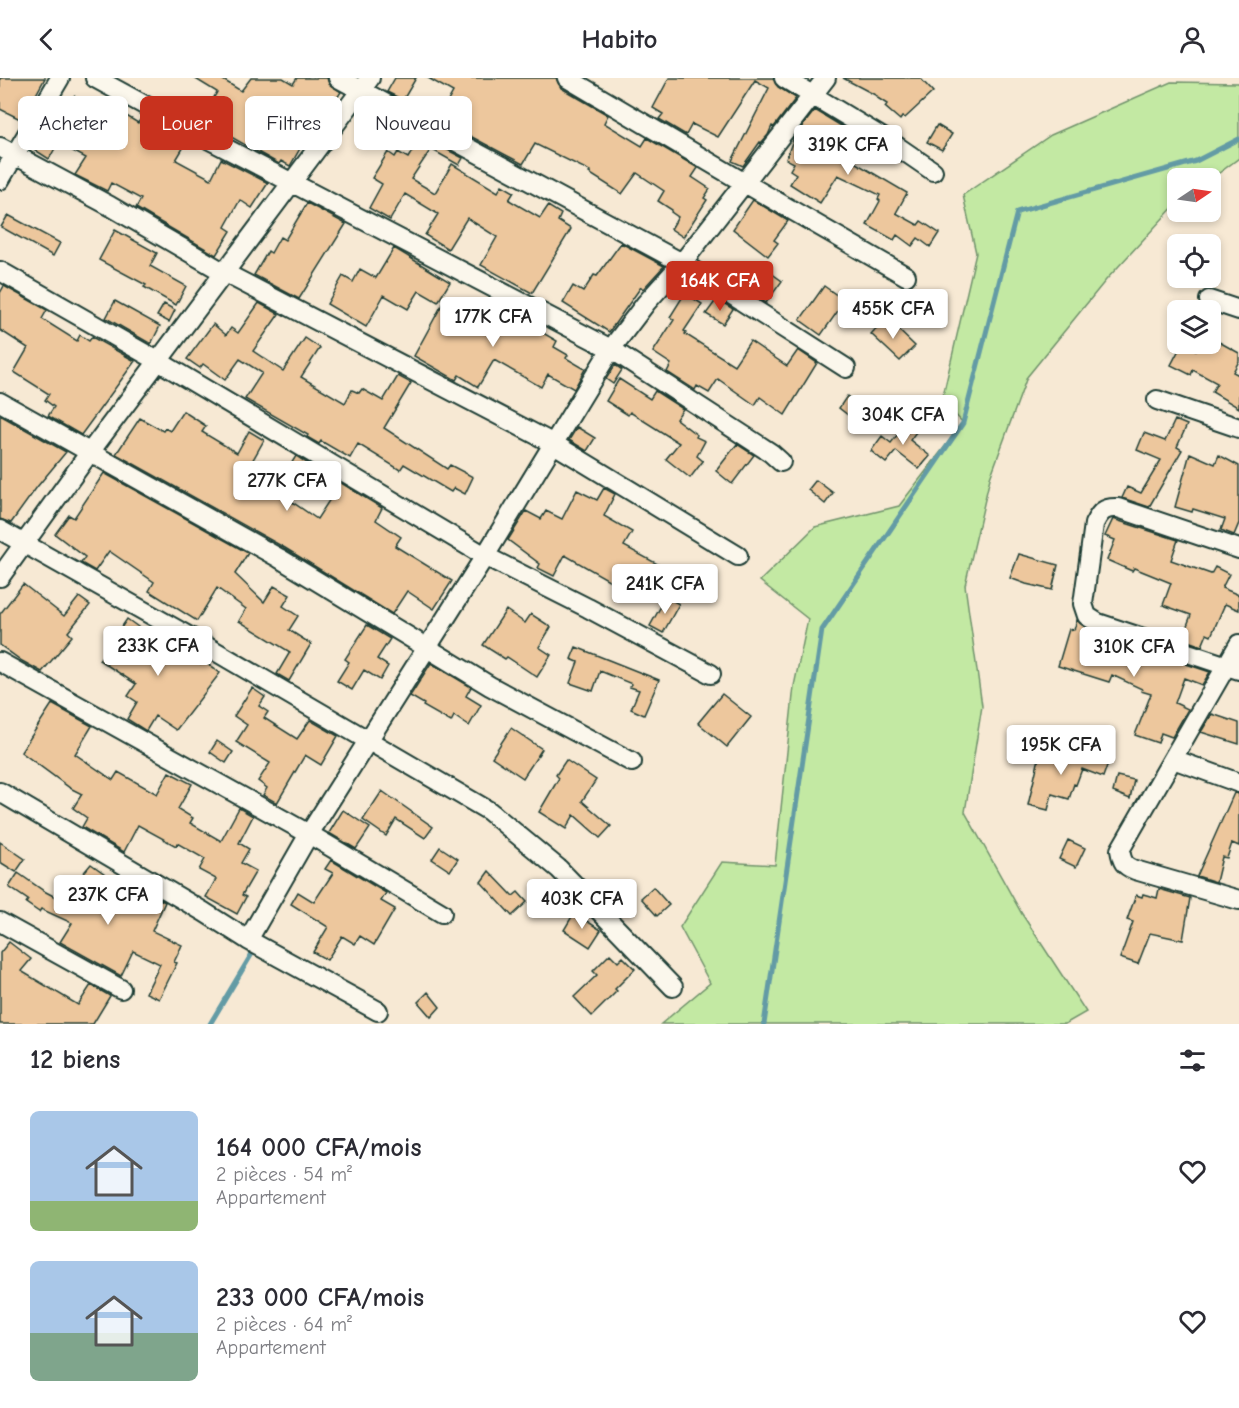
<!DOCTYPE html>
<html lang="fr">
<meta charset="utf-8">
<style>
:root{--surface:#fff;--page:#f2f2f3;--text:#2b2b33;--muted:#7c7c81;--accent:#c8321e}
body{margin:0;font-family:"Comic Neue",sans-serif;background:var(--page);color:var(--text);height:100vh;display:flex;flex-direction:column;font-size:22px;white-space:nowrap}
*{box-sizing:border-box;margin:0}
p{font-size:20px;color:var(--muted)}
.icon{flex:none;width:33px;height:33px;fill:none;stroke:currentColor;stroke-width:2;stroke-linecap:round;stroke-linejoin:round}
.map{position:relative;height:946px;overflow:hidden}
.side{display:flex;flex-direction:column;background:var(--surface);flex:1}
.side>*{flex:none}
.top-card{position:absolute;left:18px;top:18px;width:600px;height:54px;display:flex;gap:12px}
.needle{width:39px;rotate:77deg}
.controls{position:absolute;left:1167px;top:90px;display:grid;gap:12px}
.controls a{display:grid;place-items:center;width:54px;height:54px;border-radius:9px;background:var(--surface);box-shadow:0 3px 9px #0003;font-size:30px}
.price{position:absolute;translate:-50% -51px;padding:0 14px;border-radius:6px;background:#fff;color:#222;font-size:20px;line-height:39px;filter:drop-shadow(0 2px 3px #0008)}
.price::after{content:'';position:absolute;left:50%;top:36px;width:18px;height:14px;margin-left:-9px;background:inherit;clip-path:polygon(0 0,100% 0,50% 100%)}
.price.selected{background:var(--accent);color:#fff}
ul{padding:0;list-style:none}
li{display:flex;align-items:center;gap:18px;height:150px;padding:0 30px}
li span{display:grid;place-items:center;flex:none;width:168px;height:120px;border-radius:9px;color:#555}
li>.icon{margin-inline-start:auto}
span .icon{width:72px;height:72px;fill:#fffc;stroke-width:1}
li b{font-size:26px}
h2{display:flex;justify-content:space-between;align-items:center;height:72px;padding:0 30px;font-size:26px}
.tag{padding:0 21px;border-radius:9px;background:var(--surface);box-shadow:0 3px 9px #0003;font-size:21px;line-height:54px}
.tag.selected{background:var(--accent);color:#fff}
header{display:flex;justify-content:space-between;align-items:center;height:78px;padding:0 30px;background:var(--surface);font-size:27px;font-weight:800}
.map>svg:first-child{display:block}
.green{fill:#c3e9a3;stroke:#71936c;stroke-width:1.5}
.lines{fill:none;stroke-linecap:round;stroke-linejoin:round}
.stream{stroke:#639ba5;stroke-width:5}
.building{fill:#edc79d;stroke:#1f3d34;stroke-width:1.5}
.minor-casing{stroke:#1f3d34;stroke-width:22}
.minor{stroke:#fbf7ec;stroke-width:18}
</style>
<header><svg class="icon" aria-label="back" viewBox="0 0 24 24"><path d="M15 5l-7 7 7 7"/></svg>Habito<svg class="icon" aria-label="person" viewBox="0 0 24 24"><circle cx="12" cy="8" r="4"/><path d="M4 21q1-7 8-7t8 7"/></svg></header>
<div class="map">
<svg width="1239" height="946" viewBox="0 0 1239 946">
<rect width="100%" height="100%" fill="#f7e9d4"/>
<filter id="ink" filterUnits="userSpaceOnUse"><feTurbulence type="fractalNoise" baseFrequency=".0167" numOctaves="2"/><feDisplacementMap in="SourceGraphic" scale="12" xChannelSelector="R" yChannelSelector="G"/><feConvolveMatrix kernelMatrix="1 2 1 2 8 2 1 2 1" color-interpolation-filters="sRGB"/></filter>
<g filter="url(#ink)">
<path class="green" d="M1171 4 1239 5V80L1211 101 1178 100 1177 125 1106 202 1027 299 990 400 965 507 982 628 965 734 1022 836 1086 934 1065 946H661L710 905 680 849 722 784 775 787 794 608 808 541 760 503 815 449 899 428 963 345 942 322 976 175 963 117 1051 57Z"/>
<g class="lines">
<path class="stream" d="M210 946 253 874
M764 946 822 552 963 345 1017 134 1196 83 1239 61"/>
</g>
<path class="building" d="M0 0H45L22 42 0 31Z
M194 0H220L241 13 251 0H283L293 6 297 0H327L329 6 341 14 320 46 304 36 290 60 302 67 290 88 281 83 279 86 201 42 217 14Z
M395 0H416L403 22 387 14Z
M428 0H556L561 10 608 37 604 45 642 68 647 60 698 90 692 99 710 111 704 120 707 122 683 159 671 151 678 139 671 134 672 132 658 123 664 113 637 95 622 116 589 95 590 93 535 66 523 86 438 41 453 14Z
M669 0H773L778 9 796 20 774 49 772 48 768 57 761 65 760 64 743 88 732 83 769 10 755 2 718 59 692 46 686 57 659 41 663 36 653 30Z
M843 0H920L933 14 905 40 902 39 900 42 885 29 887 26 876 19 877 18Z
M74 18 110 38 115 31 138 45 140 42 185 67 176 82 211 101 221 81 268 105 252 130 240 122 225 149 231 153 216 177 136 130 141 121 111 105 107 113 75 97 86 80 58 65 49 81 32 70 51 37 61 43Z
M815 32 861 60 849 81 907 115 896 135 918 147 921 143 939 155 930 169 918 160 912 168 897 157 894 162 867 147 880 123 878 121 880 117 838 97 820 125 790 106 796 96 790 92 794 85 786 81 794 59Z
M937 47 952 56 942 72 927 64Z
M421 58 463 80 459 87 431 71 411 101 435 115 452 86 498 114 502 107 514 114 509 122 540 140 548 128 561 136 558 143 571 151 532 215 481 187 497 159 467 140 448 171 425 157 438 136 405 116 390 142 369 130 382 106 372 100 388 74 395 79 398 74 408 80Z
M753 122 788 143 774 162 778 165 768 178 733 151Z
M307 125 346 146 299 221 254 197 268 173 271 175 280 159 285 162Z
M8 137 60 165 53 178 1 149Z
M115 152 157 175 150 188 186 208 176 227 144 209 146 207 99 182Z
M621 165 664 188 643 211 641 209 609 254 563 225 573 208 583 214 594 197 597 198Z
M394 170 450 204 438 224 419 213 408 231 384 217 366 249 327 226 343 198 353 204 360 191 376 200Z
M764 190 782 203 766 225 748 214Z
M4 208 47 232 42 241 77 263 80 257 89 263 92 259 135 283 81 357 48 338 54 329 45 322 49 316 14 294 28 270 0 252V215Z
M824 208 845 223 821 257 800 242Z
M685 215 702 226 684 253 686 254 685 256 734 287 750 263 787 288 798 272 817 285 785 337 760 319 755 327 718 301 709 315 697 308 695 312 667 294 671 286 653 274 674 242 670 239Z
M717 221 733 231 723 246 706 236Z
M115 223 160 248 151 266 106 240Z
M444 223 487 247 500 230 557 263 554 269 568 277 566 280 585 291 574 311 548 296 541 309 494 282 478 309 459 297 456 302 414 278Z
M259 225 279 236 253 273 283 293 305 260 320 270 301 299 345 325 352 312 359 315 362 311 383 323 398 298 411 305 384 350 447 391 450 387 473 399 465 416 454 410 451 414 404 386 400 392 358 366 350 380 321 363 319 366 307 359 308 357 245 321 262 295 240 281 225 302 203 286 200 290 187 281 213 246 226 257 231 250 238 255Z
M164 226 175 232 169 244 157 238Z
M886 240 915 268 900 283 871 256Z
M1210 259 1239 275V283L1233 294 1239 297V330L1212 314 1217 305 1193 292 1191 297 1171 287 1182 266 1196 272 1201 266H1210Z
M615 287 622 292 613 306 606 301Z
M619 301 650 321 655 313 683 331 676 341 697 357 696 359 705 363 697 378 703 383 690 400 666 381 679 365 630 334 628 337 606 323Z
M847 318 862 330 853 341 839 330Z
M183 333 206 348 202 354 237 375 249 353 264 362 245 396 273 415 296 378 308 386 288 421 317 441 332 418 329 416 338 403 382 430 376 442 401 459 395 468 452 503 434 531 407 513 392 536 285 470 116 376 140 340 163 353 165 350 170 353Z
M0 337 66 374 37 409 11 445 0 441Z
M912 338 922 346 910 362 930 378 919 391 896 373 886 385 871 373 882 358 891 365Z
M1175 342 1187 347 1177 369 1182 372 1149 429 1122 420 1127 409 1141 415 1161 382 1137 372 1144 355 1165 363Z
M577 349 595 360 587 373 569 362Z
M737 366 754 377 732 406 716 393Z
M1190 375 1215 386 1219 377 1239 388V445L1234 457 1221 452 1225 441 1193 431 1192 434 1175 429Z
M104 395 248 475 235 496 264 524 274 508 290 517 283 528 298 538 289 552 311 566 289 603 277 596 290 574 239 543 246 531 217 510 197 543 149 513 154 504 109 473 95 493 81 485 85 479 55 456 69 437 74 440Z
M816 402 833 415 825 426 808 412Z
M604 410 615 416 604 438 632 454 624 468 663 489 648 517 638 512 635 517 565 477 554 498 538 490 540 486 508 462 526 433 541 441 546 433 562 441 577 412 597 422Z
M1113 441 1178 462 1171 482 1211 496 1215 489 1229 496 1222 510 1239 517V532L1225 526 1211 558 1207 556 1202 568 1182 561 1191 537 1163 527 1171 505 1134 490 1132 493 1107 482 1115 462 1105 458Z
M1019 476 1058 487 1052 512 1026 506 1010 500Z
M23 506 64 538 79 519 90 527 68 554 72 558 42 594 22 583 0 567V536Z
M666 519 679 526 663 555 650 548Z
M506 532 525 545 531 536 551 549 539 569 551 577 537 599 507 579 505 581 483 567Z
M127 541 173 574 177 568 201 586 203 583 220 595 176 652 155 638 146 653 127 641 137 624 128 618 136 606 99 582Z
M1077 542 1092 555 1122 565 1116 581 1140 590 1147 573 1210 594 1202 607 1184 600 1175 625 1188 631 1172 659 1161 655 1158 665 1135 657 1151 616 1141 613 1142 611 1112 597 1109 604 1058 588 1069 551 1074 552Z
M367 547 390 561 377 581 388 588 380 602 364 592 352 612 337 603 349 584 345 581Z
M576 569 659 602 644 637 631 631 639 612 630 609 632 606 600 593 593 613 570 605 578 584 571 581Z
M431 585 471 609 466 618 481 627 469 648 454 638 451 644 423 628 424 626 410 618Z
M252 610 265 619 259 628 268 634 264 640 297 661 310 642 338 658 321 687 305 677 277 725 263 717 267 710 258 703 270 685 236 664 247 647 234 638Z
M722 616 751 639 727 669 698 645Z
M52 626 92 648 75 676 113 702 118 694 157 716 169 694 192 706 178 731 193 740 190 745 221 763 239 730 253 738 239 765 249 771 241 785 256 793 242 817 246 819 237 836 206 819 216 801 199 792 205 781 177 765 176 768 138 747 124 774 82 749 87 740 73 730 82 716 70 710 21 674Z
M1212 636 1239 645V666L1201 654Z
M511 650 542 671 523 700 492 679Z
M217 663 233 674 226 685 210 674Z
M1067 670 1108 685 1103 699 1082 691 1076 707 1074 706 1069 721 1052 716 1048 732 1028 727 1040 676 1063 684Z
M566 682 596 702 582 723 611 748 600 760 574 737 566 751 539 734 559 700 556 697Z
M1117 698 1134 702 1130 721 1113 714Z
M382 713 433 749 425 760 396 741 386 758 363 742Z
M1234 715 1239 716V768L1232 765 1227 780 1222 779 1216 804 1197 798Z
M343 732 370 750 356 771 329 755Z
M1068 762 1085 770 1076 789 1059 781Z
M0 764 25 781 16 794 0 784Z
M440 769 458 781 450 793 432 781Z
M331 782 386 815 381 823 395 831 374 867 360 858 355 866 342 858 327 882 313 874 328 849 291 826 298 814 314 824 333 795 325 791Z
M91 786 105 796 90 818 121 833 134 808 165 824 152 853 182 867 174 884 177 885 159 921 146 915 160 886 133 873 121 898 60 864 72 845 41 831 39 834 26 825 28 822 9 809 18 795 44 813 61 822Z
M489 793 513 818 518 814 527 824 512 838 481 804Z
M653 809 669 827 657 838 641 820Z
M1159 811 1190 820 1183 862 1150 855 1138 886 1120 880 1133 844 1127 842 1136 817 1142 819 1143 816 1157 820Z
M574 835 601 852 590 869 564 852Z
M9 864 31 881 21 893 78 927 91 907 110 918 93 946H0V875Z
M610 876 618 884 623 879 635 891 615 911 617 913 592 938 574 919 597 897 593 893Z
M428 914 440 929 431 939 418 924Z"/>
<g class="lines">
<defs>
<path id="minor" d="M95 0 183 48 611 271 771 375 781 384
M338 0 682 185 846 290
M567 0 743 104 906 198
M784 0 898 69 933 93
M0 69 110 128 225 195 554 366 738 478
M0 102 60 0
M0 193 158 283 485 478 588 530 711 596
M1209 222 1239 232
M1157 322 1239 350
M0 324 279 480 490 608 632 684
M0 452 208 569 489 733 559 791 673 909
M1239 471 1118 430C1104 429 1100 434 1094 446L1083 526 1087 538 1098 545 1239 592
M0 499 90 374 370 0
M1239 566 1120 772C1122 784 1124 788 1135 792L1239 822
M0 584 309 756 442 835
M1173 681 1239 705
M0 714 204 834 248 862 378 933
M0 844 121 911
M248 862 309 756 485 478 611 271 646 225 682 185 826 0"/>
</defs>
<use href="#minor" class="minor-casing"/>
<use href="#minor" class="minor"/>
</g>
</g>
</svg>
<div class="controls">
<a><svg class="needle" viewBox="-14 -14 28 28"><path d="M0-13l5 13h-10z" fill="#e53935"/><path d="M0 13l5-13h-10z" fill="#7c7c81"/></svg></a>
<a><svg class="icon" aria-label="locate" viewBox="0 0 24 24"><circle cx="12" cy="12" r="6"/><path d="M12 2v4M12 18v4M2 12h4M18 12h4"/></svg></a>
<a><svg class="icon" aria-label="layers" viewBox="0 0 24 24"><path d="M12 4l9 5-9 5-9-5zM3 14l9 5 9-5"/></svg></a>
</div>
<b class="price" style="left:848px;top:98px">319K CFA</b>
<b class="price selected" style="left:720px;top:234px">164K CFA</b>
<b class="price" style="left:893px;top:262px">455K CFA</b>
<b class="price" style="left:493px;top:270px">177K CFA</b>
<b class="price" style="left:903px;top:368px">304K CFA</b>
<b class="price" style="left:287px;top:434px">277K CFA</b>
<b class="price" style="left:665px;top:537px">241K CFA</b>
<b class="price" style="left:158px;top:599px">233K CFA</b>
<b class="price" style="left:1134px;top:600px">310K CFA</b>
<b class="price" style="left:1061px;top:698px">195K CFA</b>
<b class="price" style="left:108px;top:848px">237K CFA</b>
<b class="price" style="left:582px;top:852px">403K CFA</b>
<div class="top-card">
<a class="tag">Acheter</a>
<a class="tag selected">Louer</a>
<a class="tag">Filtres</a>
<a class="tag">Nouveau</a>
</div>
</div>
<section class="side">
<h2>12 biens<svg class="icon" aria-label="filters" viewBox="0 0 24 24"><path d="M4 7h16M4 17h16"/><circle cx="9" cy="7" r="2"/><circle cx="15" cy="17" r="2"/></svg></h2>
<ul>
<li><span style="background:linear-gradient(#a9c7e8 75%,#8fb573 0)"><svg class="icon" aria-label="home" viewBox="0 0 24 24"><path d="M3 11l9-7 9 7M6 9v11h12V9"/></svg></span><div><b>164 000 CFA/mois</b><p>2 pièces · 54 m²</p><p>Appartement</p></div><svg class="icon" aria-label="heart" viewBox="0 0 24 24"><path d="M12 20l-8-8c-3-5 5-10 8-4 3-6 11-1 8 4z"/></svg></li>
<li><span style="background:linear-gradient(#a9c7e8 60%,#7fa58c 0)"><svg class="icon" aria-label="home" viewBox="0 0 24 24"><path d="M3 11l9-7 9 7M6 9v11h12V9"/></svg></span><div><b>233 000 CFA/mois</b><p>2 pièces · 64 m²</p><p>Appartement</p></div><svg class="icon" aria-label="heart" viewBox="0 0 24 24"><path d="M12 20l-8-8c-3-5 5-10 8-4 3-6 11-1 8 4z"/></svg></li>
</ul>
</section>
